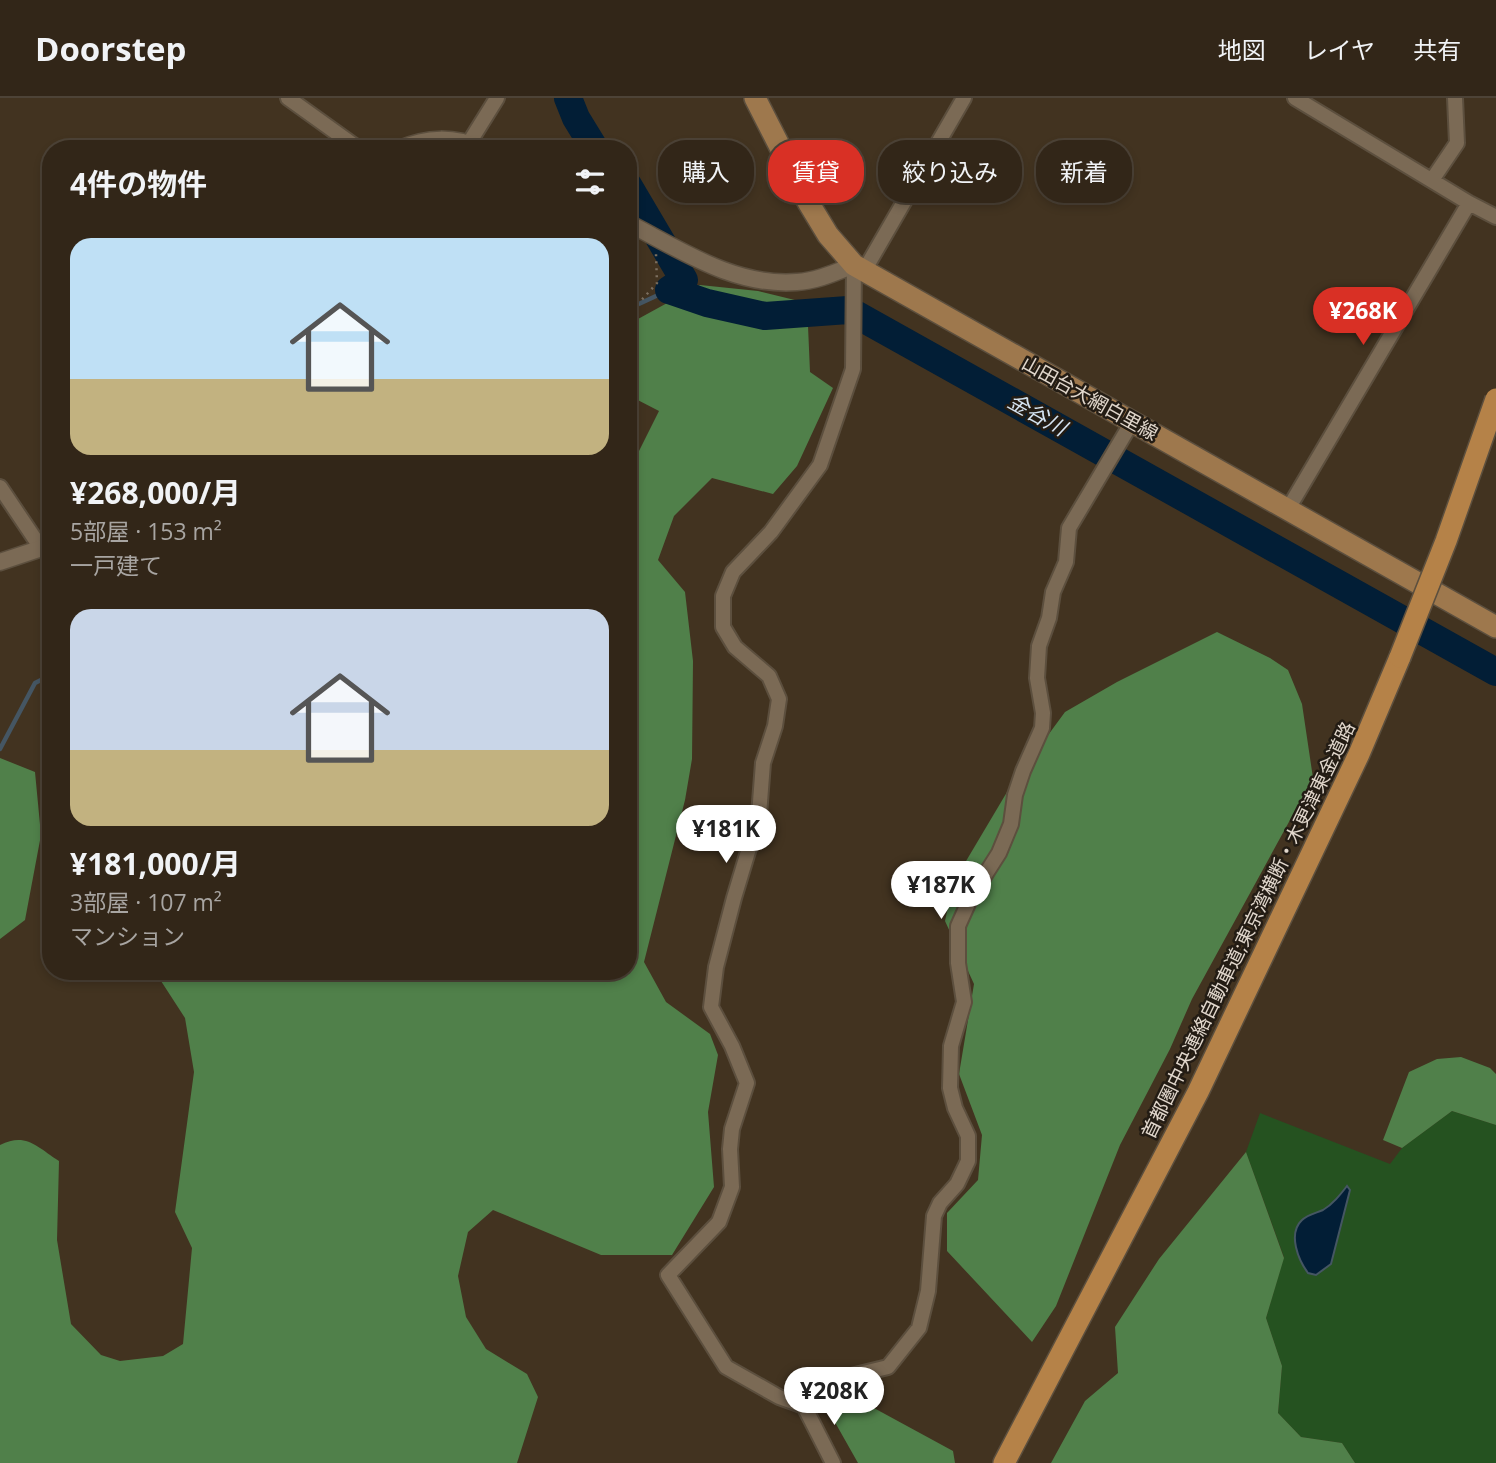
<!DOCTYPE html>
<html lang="ja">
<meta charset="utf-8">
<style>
:root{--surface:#322618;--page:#3a2e21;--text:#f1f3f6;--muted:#a8a5a2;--line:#4d4337;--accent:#d93025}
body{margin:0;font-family:"Open Sans","Noto Sans JP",sans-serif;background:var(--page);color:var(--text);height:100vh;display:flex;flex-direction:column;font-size:26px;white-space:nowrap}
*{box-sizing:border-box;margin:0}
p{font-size:23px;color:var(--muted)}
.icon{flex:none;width:38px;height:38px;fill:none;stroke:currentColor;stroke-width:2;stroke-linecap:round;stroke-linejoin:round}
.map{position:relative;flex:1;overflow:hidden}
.panel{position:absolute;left:42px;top:42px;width:595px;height:840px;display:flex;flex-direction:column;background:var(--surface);border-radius:28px;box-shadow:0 4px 10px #0003,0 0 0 2px var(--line)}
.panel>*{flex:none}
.top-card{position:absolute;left:658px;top:42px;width:665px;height:63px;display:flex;gap:14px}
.price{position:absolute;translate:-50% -60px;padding:0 16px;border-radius:24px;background:#fff;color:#222;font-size:23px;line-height:46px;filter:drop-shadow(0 2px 4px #0008)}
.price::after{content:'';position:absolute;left:50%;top:42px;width:21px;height:16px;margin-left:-10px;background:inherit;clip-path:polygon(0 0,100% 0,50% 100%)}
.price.selected{background:var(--accent);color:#fff}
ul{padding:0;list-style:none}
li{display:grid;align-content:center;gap:14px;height:371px;padding:0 28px}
li span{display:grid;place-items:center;height:217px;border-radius:21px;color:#555}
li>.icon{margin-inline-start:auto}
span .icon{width:126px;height:126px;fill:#fffc;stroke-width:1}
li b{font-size:30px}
h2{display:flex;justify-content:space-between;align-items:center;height:84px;padding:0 28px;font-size:30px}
.tag{padding:0 24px;border-radius:28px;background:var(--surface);box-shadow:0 4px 10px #0003,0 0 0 2px var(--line);font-size:24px;line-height:63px}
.tag.selected{background:var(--accent);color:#fff}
header{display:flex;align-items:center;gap:42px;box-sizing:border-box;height:98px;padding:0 35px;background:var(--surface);border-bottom:2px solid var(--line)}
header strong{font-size:33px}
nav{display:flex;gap:38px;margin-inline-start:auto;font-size:24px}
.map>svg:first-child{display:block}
.green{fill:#255220}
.forest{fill:#50804a}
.water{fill:#021e36;stroke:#455663;stroke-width:2}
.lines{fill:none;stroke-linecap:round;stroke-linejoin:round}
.stream{stroke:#455663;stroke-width:4.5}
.river{stroke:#021e36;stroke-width:28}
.minor-casing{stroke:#5c4f3e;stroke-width:18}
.tertiary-casing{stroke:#5c4f3e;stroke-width:19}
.primary-casing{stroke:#5c4f3e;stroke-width:24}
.motorway-casing{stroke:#5c4f3e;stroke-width:24}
.path{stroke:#7c6f5f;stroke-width:2.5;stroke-dasharray:2 5;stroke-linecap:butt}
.minor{stroke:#7b6a55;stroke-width:14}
.tertiary{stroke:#7b6a55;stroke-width:16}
.primary{stroke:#9e784d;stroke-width:21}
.motorway{stroke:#b58248;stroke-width:21}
.motorway-bridge-casing{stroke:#5c4f3e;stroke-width:24;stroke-linecap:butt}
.motorway-bridge{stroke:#b58248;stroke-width:21}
.labels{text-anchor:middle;stroke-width:5;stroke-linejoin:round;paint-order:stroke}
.street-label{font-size:19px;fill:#e1d7cc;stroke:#231c14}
.water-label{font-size:21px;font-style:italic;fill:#d5e4f2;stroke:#231c14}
</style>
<header>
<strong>Doorstep</strong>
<nav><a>地図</a><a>レイヤ</a><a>共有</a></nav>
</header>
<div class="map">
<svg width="1496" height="1365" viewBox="0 0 1496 1365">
<rect width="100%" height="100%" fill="#423320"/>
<path class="green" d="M1452 1013 1496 1027V1365H1355L1342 1345 1301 1339 1278 1315 1282 1268 1266 1220 1284 1159 1246 1054 1260 1015 1390 1066 1402 1050Z"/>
<path class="forest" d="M700 187 758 193 807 205 810 274 833 290 797 368 773 396 712 380 674 418 658 462 685 494 693 563 692 661 685 702 644 864 666 904 710 936 718 957 708 1014 714 1089 672 1157H601L493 1112 468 1134 458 1178 466 1219 486 1251 527 1276 538 1299 517 1365H0V1047C26 1034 37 1049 59 1063L57 1142 71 1226 101 1257 120 1263 163 1258 183 1246 192 1150 175 1114 194 974 185 920 161 883 160 873H628V369L633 365 659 313 628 297V232L638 221Z
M1217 534 1270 560 1288 572 1302 606 1313 680 1192 901 1170 951 1120 1047 1056 1208 1032 1244 947 1153V1115L978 1082 982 1037 959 976 974 886 945 823 953 785 1010 689 1065 614 1117 584Z
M0 660 35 674 41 737 25 822 0 841Z
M1461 959 1490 970 1496 976V1027L1452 1013 1402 1050 1383 1042 1409 974 1437 961Z
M1246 1054 1284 1160 1266 1220 1282 1268 1278 1315 1301 1339 1342 1345 1355 1365H1051L1085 1303 1118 1275 1115 1229 1159 1161Z
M861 1303 953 1353 955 1365H858L832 1319Z"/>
<path class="water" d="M1347 1088 1350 1092 1331 1166 1316 1177 1308 1175C1299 1163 1287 1136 1302 1122 1307 1117 1316 1115 1323 1112 1333 1106 1340 1097 1347 1088Z"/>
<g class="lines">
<path class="stream" d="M628 211 669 192
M0 651 35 585 51 577"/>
<path class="river" d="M568 0 576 20 595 51
M628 87 684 182 669 192
M669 192 707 205 765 218 848 212 1496 574"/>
<defs>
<path id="minor" d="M288 0 359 51
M1295 0 1469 105 1496 119
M469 45 497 0
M1432 82 1457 45 1455 0
M864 173 964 0
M0 389 41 450
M1288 411 1469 105
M804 1308 847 1279 888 1269 919 1230 928 1193 934 1118 940 1105 957 1086 968 1063V1038L955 1010 950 990 951 948 964 904 958 865V828L971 799 999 755 1011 726 1015 697 1023 673 1042 630 1043 615 1037 580 1039 548 1049 520 1053 494 1066 464 1069 430 1132 324
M833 1365 804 1308 779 1299 726 1269 668 1177 719 1124 732 1089 730 1051 732 1031 747 985 732 948 711 909 716 869 734 800 759 717 763 665 775 628 779 601 769 578 735 549 723 529V498L733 474 771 434 820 367 853 271 854 167"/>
<path id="tertiary" d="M400 51C426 39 455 38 481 51
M628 125C681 152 735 189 797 184 817 183 836 174 854 167
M0 464 51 447"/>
<path id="primary" d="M755 0 808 104 828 137 854 167 1496 529"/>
<path id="motorway" d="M1004 1365 1198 994 1359 656 1400 559"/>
</defs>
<use href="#minor" class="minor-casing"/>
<use href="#tertiary" class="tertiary-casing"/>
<use href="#primary" class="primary-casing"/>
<use href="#motorway" class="motorway-casing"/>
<path class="path" d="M628 217 657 185 656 156"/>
<use href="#minor" class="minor"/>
<use href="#tertiary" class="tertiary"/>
<use href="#primary" class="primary"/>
<use href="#motorway" class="motorway"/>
<defs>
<path id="motorway-bridge" d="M1400 559 1446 443 1496 301"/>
</defs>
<use href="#motorway-bridge" class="motorway-bridge-casing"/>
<use href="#motorway-bridge" class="motorway-bridge"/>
</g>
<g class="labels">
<g class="street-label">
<text transform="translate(1090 300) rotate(29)" y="7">山田台大網白里線</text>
<text transform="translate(1248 832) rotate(-64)" y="7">首都圏中央連絡自動車道;東京湾横断・木更津東金道路</text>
</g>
<g class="water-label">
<text transform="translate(1037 317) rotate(29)" y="7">金谷川</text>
</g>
</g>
</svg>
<b class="price selected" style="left:1363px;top:249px">¥268K</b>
<b class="price" style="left:726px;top:767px">¥181K</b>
<b class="price" style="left:941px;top:823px">¥187K</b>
<b class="price" style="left:834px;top:1329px">¥208K</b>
<div class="top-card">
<a class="tag">購入</a>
<a class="tag selected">賃貸</a>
<a class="tag">絞り込み</a>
<a class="tag">新着</a>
</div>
<section class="panel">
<h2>4件の物件<svg class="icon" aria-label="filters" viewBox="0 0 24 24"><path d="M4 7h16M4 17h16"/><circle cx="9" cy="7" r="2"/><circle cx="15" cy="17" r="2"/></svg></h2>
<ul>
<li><span style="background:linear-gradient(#bfe0f5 65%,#c2b280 0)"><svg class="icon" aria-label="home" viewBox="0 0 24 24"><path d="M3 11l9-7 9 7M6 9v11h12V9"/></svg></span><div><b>¥268,000/月</b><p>5部屋 · 153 m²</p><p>一戸建て</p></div></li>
<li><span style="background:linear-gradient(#c9d6e8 65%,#c2b280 0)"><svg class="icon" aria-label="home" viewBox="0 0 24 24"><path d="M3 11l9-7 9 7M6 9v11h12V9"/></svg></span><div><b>¥181,000/月</b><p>3部屋 · 107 m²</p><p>マンション</p></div></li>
</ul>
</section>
</div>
